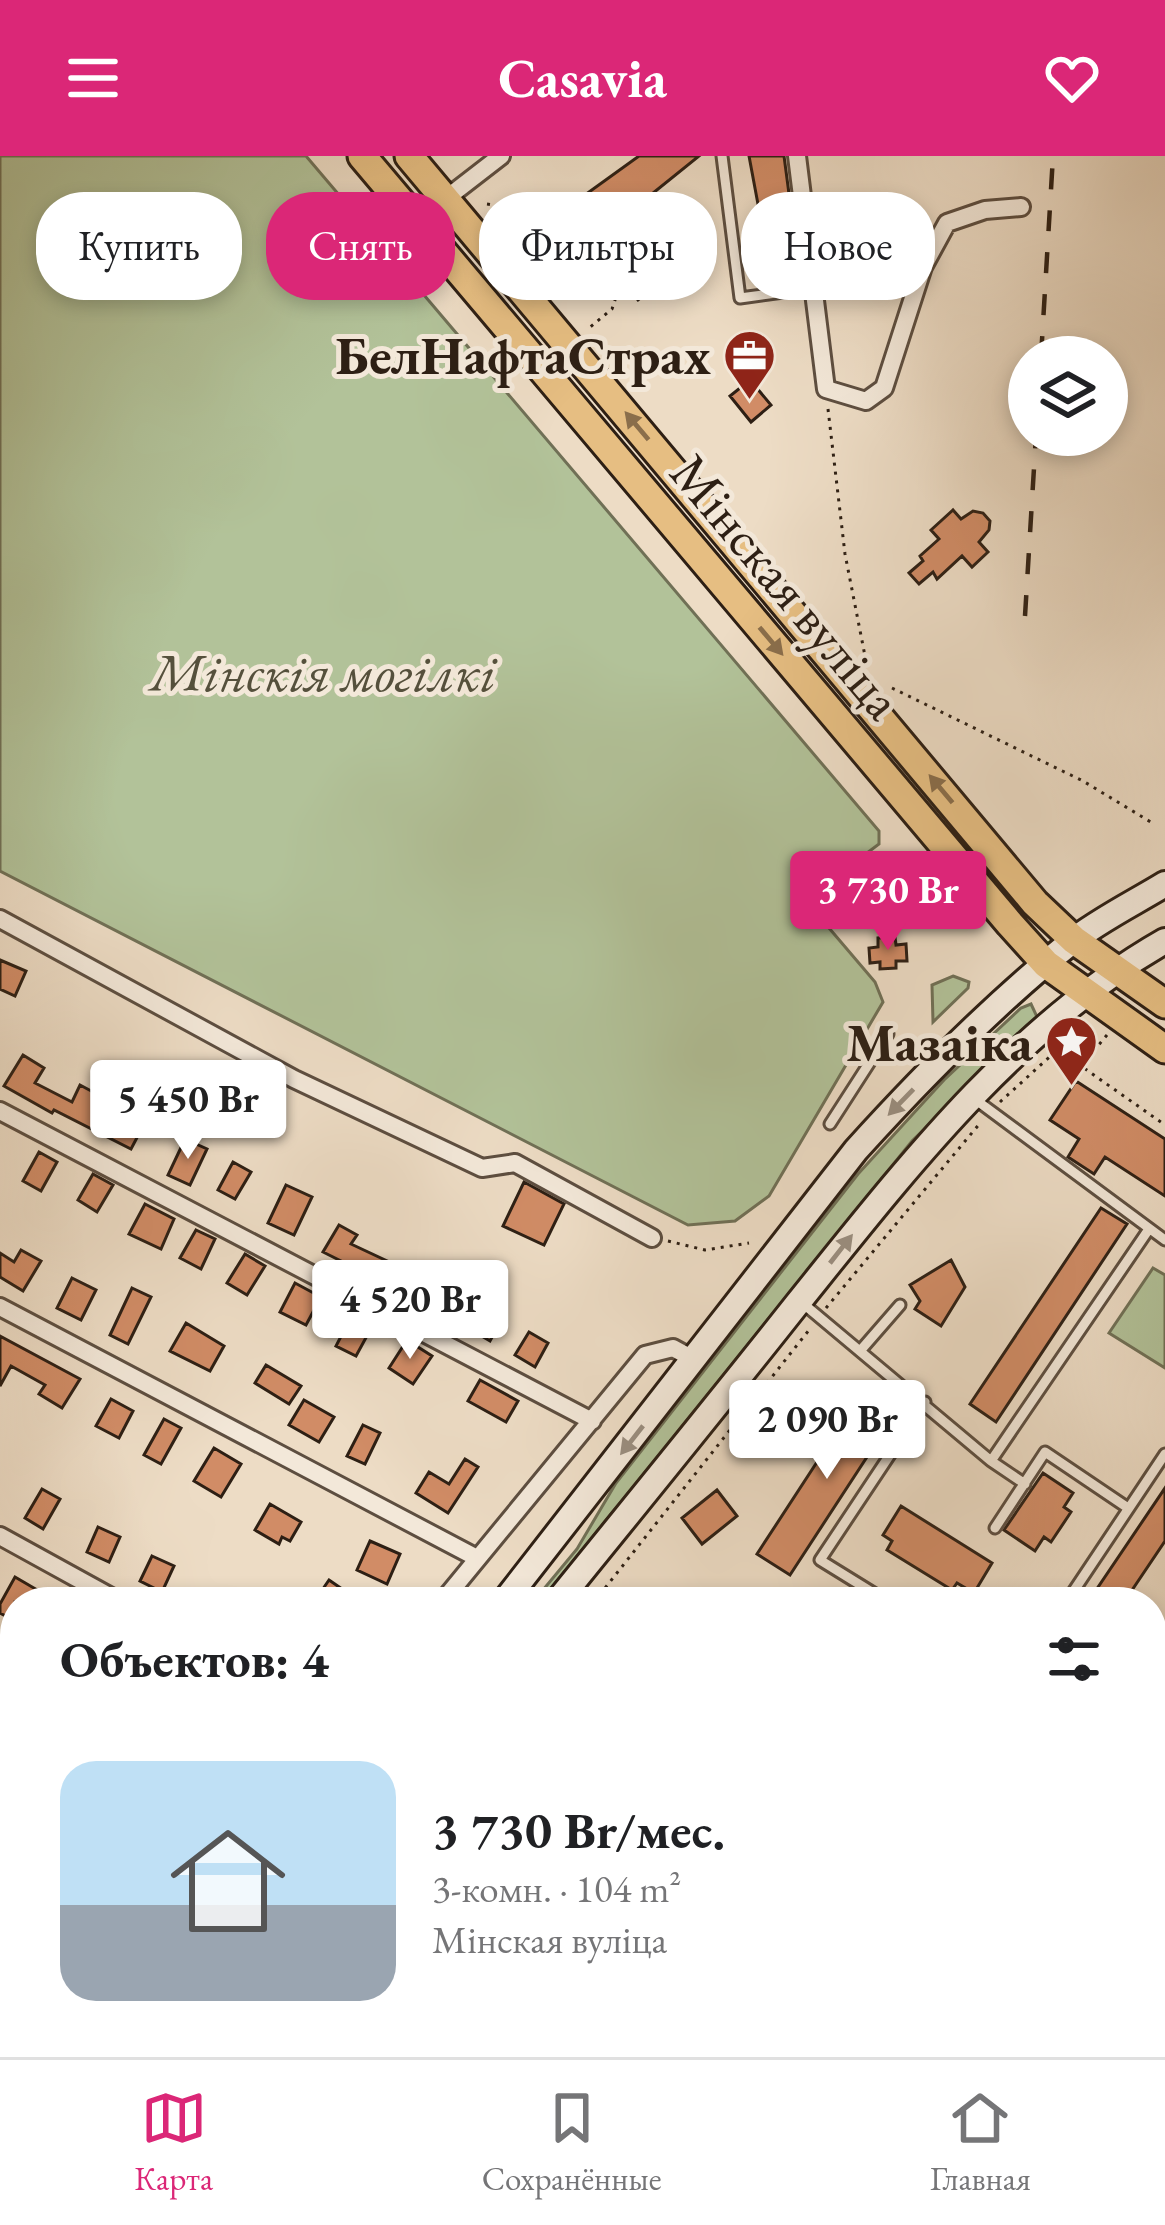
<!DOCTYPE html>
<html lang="ru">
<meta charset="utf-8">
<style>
:root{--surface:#fff;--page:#f6f6f6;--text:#202124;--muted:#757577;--line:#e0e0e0;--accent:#db2777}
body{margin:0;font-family:"EB Garamond",serif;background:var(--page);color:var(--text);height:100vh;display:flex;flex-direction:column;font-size:45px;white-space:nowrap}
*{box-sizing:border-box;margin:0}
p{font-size:39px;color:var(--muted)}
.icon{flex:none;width:66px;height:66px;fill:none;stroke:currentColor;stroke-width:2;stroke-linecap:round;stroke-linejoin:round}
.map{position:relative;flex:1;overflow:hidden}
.drawer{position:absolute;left:0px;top:1431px;width:1167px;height:471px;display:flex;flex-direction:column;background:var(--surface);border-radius:48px 48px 0 0;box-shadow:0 6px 18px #0003}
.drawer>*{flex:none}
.banner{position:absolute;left:36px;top:36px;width:1095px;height:108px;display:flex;gap:24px}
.fabs{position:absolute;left:1008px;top:180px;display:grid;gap:24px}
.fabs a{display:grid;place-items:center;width:120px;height:120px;border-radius:50%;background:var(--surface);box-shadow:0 6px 18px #0003;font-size:60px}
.price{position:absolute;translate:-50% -102px;padding:0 27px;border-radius:12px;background:#fff;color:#222;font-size:39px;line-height:78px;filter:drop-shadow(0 3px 6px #0008)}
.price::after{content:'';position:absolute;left:50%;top:72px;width:36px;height:27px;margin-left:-18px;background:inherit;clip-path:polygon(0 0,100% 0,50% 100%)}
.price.active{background:var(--accent);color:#fff}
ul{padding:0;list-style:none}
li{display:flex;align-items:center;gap:36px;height:300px;padding:0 60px}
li+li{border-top:3px solid var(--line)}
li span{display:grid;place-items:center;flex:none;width:336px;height:240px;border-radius:36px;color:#555}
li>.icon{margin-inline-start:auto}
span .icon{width:144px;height:144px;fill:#fffc;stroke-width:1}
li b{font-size:51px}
h2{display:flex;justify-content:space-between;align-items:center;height:144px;padding:0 60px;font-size:51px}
.tag{padding:0 42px;border-radius:48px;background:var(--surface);box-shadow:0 6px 18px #0003;font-size:42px;line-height:108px}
.tag.active{background:var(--accent);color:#fff}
header{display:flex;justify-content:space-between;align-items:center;height:156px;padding:0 60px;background:var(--accent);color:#fff;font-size:54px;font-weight:700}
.menu{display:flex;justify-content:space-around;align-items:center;height:168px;border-top:3px solid var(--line);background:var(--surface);font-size:33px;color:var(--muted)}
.menu a{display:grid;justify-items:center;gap:6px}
.menu .active{color:var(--accent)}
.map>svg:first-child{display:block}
.green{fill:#b2c299;stroke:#707056;stroke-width:3}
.building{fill:#d18c66;stroke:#2d1f14;stroke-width:3}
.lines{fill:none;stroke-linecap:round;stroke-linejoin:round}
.service-casing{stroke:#5d4e40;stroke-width:15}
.minor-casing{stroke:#5d4e40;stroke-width:22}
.secondary-casing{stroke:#2d1f14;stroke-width:30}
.primary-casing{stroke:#2d1f14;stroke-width:33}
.path{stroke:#2d1f14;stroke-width:3;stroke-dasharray:3 6;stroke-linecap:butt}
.service{stroke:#f3e8d9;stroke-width:9}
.minor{stroke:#f3e8d9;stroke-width:16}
.secondary{stroke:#f3e8d9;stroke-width:24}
.primary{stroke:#e6be82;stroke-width:27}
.rail{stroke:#2d1f14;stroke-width:4.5;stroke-dasharray:21 21;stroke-linecap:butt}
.oneway{fill:#8a6e4b}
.oneway2{fill:#9a8e80}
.labels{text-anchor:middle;stroke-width:10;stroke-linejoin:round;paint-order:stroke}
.poi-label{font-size:54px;font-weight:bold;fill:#2d1f14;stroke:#f3e8d9;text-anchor:end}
.street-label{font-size:54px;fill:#2d1f14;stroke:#f3e8d9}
.park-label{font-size:54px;font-style:italic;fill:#55503c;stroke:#f3e8d9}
</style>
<header><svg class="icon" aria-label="menu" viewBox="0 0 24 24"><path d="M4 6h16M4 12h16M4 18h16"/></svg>Casavia<svg class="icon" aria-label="heart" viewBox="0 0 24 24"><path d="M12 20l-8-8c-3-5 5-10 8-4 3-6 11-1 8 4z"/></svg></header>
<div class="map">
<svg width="1165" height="1901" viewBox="0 0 1165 1901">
<rect width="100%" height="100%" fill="#eddcc5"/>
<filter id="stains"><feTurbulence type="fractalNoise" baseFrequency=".00167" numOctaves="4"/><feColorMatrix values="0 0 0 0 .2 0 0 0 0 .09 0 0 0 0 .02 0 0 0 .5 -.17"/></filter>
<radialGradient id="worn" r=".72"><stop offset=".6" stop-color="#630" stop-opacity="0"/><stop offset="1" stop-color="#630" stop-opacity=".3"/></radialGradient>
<path class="green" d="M0 0H306L879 675V688L827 727 812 752 875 826 883 846 769 1040 735 1065 688 1069 0 715Z
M953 820 969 826 968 832 933 866 932 829Z
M1031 848 1038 863 912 985 540 1446H533L577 1393 616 1327 858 1018 944 924 1021 852Z
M1153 1112 1165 1119V1212L1109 1177Z"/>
<path class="building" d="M639 0H699L627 58 674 115 638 144 564 54Z
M749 0H784L795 83 766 91Z
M750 224 771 249 751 266 730 240Z
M953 354 961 363 973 355 983 357 990 365 989 374 979 386 988 396 972 411 962 400 937 423 933 416 919 428 909 417 923 405 920 400 939 383 931 374Z
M895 781 896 789 906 788 907 805H896V812L880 813V806L870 807 869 792 878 791V782Z
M0 804 26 815 15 840 0 833Z
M23 899 44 912 35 927 72 946 80 929 123 952 125 947 149 959 131 993 54 954 52 957 4 930Z
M1076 925 1165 983V1040L1105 1001 1094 1018 1068 1001 1079 983 1050 964Z
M185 983 207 993 190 1029 168 1019Z
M39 996 57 1006 41 1035 23 1025Z
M233 1006 251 1016 235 1043 218 1034Z
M93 1018 113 1029 97 1056 78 1044Z
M524 1026 564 1048 544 1089 503 1070Z
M286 1029 312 1041 294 1079 268 1067Z
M145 1048 174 1063 161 1093 129 1078Z
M1101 1052 1127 1068 996 1266 970 1248Z
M339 1069 357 1079 351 1088 402 1112 393 1131 323 1096Z
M196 1074 215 1083 201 1113 180 1102Z
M21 1094 41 1105 23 1135 0 1121V1097L14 1106Z
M245 1098 265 1110 247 1139 227 1127Z
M951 1104 965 1131 941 1170 915 1153 920 1145 910 1129Z
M430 1114 459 1130 442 1161 412 1145Z
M72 1122 96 1134 81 1164 57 1152Z
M295 1127 321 1141 306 1169 280 1156Z
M132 1132 151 1141 128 1188 110 1179Z
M481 1150 502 1163 490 1185 468 1172Z
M353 1157 374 1167 356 1200 336 1190Z
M186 1167 224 1190 210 1215 170 1195Z
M529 1176 548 1187 535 1211 515 1199Z
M0 1180 80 1223 62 1252 39 1238 45 1229 11 1210 0 1230Z
M407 1184 432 1200 413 1228 389 1212Z
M266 1209 301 1230 289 1248 255 1227Z
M480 1224 518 1245 506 1266 468 1245Z
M864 1234 897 1255 790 1419 757 1398Z
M111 1243 133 1255 119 1282 96 1270Z
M304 1244 334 1261 319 1286 289 1269Z
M164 1263 181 1272 161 1308 144 1299Z
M363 1269 380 1277 365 1308 347 1300Z
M214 1292 241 1308 221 1341 194 1325Z
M465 1303 478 1311 448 1357 416 1337 429 1316 449 1328Z
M1043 1317 1073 1337 1064 1351 1071 1356 1051 1386 1044 1381 1035 1395 1004 1374Z
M1165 1332V1385L1124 1446H1088Z
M42 1333 60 1343 43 1373 25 1362Z
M717 1334 737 1360 702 1388 682 1362Z
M270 1348 301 1366 290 1385 282 1381 279 1388 255 1374Z
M901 1350 992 1407 974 1437 957 1427 952 1434 887 1394 892 1385 883 1379Z
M98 1371 120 1381 109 1406 87 1396Z
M370 1385 400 1398 387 1428 357 1414Z
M152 1400 174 1410 162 1436 140 1425Z
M15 1421 39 1435 33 1446H15V1465L0 1457V1448Z
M329 1424 361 1446H314Z
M0 1682 15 1693V1709L0 1731Z
M1152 1695 1165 1704V1740L1152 1731Z
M258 1887H312L321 1901H268Z
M788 1887H801L807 1901H755Z"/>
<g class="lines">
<defs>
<path id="service" d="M722 0 740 142 813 132
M976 944 1165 1084
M830 968 888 878
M800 1145 991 1305 1025 1328
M860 1195 900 1149
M991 1305 1149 1073
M995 1372 1045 1296 1128 1352
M1067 1445 1165 1298
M888 1446 820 1404 925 1246
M1152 1661 1165 1669"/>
<path id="minor" d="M797 0 826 233 866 245 884 232 923 111 947 67 985 54 1021 51
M417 65 501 0
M0 763 294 923 482 1012 515 1007 652 1082
M0 955 592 1265
M0 1151 477 1402
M0 1380 120 1446
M442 1446 645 1199 673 1192 695 1204
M0 1651 15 1658
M1152 1830 1165 1819
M415 1887 420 1901
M737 1887 742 1901
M943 1887 947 1901
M1095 1887 1100 1901
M91 1901 101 1887
M381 1901 404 1887"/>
<path id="secondary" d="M504 1446 856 994C922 921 993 849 1070 787 1099 764 1134 747 1165 728
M557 1446C637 1347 718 1248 797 1148 904 1015 1014 871 1165 785
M136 1901 147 1887
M188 1901 200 1887"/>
<path id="primary" d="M362 0 1010 768 1046 808 1165 893
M409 0 1035 747 1074 784 1165 848"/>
</defs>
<use href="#service" class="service-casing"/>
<use href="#minor" class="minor-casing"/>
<use href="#secondary" class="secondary-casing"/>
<use href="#primary" class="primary-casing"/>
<path class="path" d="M487 48 540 56 534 106
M541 55 563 54
M587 89 618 135 612 153 589 172
M828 253 845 398 865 500
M892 532 1083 625 1154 668
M1107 879 1081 910 1165 969
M1000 946 1056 895
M668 1085 705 1094 749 1087
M826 1152 981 966
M594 1446 809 1174
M230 1901 241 1887"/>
<use href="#service" class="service"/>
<use href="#minor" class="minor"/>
<use href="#secondary" class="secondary"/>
<use href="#primary" class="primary"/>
<path class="rail" d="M1041 201 1053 0
M1025 460 1036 279"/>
</g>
<defs><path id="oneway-solid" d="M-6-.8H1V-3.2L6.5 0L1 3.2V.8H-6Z" transform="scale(3)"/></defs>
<g class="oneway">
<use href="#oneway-solid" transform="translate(637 270) rotate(-130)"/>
<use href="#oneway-solid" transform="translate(771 485) rotate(50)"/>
<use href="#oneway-solid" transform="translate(941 633) rotate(-130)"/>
</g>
<g class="oneway2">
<use href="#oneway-solid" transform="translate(901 946) rotate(134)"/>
<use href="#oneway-solid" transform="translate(841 1093) rotate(-52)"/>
<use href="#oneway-solid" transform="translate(632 1284) rotate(128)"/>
</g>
<defs>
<symbol id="office-pin" viewBox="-11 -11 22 30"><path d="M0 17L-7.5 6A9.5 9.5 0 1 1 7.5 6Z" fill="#8f2418" stroke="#f3e8d9"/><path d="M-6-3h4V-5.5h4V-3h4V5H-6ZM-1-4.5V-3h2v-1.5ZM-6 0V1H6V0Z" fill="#fff"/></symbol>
<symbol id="sight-pin" viewBox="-11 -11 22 30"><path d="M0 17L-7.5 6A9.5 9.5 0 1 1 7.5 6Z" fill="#8f2418" stroke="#f3e8d9"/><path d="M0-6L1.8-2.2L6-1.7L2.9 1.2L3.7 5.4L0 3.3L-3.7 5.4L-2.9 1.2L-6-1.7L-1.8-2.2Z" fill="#fff"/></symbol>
</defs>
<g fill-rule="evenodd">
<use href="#office-pin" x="720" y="170" width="59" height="81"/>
<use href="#sight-pin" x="1042" y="856" width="59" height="81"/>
</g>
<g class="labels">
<g class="poi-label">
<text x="711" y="218">БелНафтаСтрах</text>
<text x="1033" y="905">Мазаіка</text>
</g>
<g class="street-label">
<text transform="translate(787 430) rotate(50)" y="19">Мінская вуліца</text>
</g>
<g class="park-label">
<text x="323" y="535">Мінскія могілкі</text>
</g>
</g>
<rect width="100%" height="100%" filter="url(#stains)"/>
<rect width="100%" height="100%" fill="url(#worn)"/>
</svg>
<div class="fabs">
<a><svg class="icon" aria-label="layers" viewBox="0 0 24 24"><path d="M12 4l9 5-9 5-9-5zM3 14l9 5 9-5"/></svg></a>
</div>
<b class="price active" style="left:888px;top:797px">3 730 Br</b>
<b class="price" style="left:188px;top:1006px">5 450 Br</b>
<b class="price" style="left:410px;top:1206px">4 520 Br</b>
<b class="price" style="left:827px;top:1326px">2 090 Br</b>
<div class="banner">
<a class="tag">Купить</a>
<a class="tag active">Снять</a>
<a class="tag">Фильтры</a>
<a class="tag">Новое</a>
</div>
<section class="drawer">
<h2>Объектов: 4<svg class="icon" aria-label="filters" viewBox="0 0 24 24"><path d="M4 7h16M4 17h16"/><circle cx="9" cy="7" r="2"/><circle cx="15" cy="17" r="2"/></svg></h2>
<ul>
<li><span style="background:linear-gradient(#bfe0f5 60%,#9aa5b1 0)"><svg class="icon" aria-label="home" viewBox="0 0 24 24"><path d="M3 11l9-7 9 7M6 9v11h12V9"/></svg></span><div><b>3 730 Br/мес.</b><p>3-комн. · 104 m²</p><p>Мінская вуліца</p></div></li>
</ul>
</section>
</div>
<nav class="menu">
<a class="active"><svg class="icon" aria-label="map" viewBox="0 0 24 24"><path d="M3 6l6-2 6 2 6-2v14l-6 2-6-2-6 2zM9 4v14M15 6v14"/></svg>Карта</a>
<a><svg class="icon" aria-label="saved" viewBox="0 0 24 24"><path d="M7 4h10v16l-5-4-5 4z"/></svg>Сохранённые</a>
<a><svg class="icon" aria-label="home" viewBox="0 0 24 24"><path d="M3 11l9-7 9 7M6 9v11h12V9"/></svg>Главная</a>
</nav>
